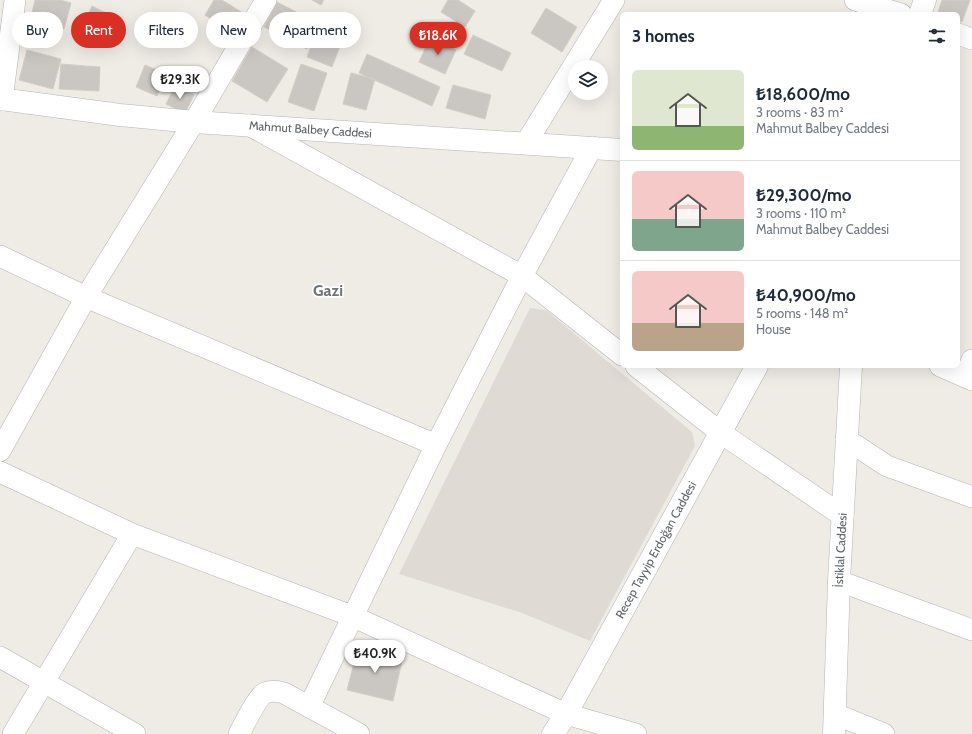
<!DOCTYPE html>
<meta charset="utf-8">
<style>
:root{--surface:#fff;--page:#f2f2f3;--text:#1f2937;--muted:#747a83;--line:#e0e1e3;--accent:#d93025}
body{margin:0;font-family:Cabin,sans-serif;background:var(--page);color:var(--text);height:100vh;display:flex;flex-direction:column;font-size:15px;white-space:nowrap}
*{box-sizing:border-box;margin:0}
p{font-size:13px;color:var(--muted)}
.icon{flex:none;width:22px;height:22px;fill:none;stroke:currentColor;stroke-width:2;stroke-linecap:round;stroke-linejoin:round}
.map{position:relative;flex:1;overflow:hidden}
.drawer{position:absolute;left:620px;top:12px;width:340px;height:356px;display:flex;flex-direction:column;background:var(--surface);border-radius:6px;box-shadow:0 4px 16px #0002}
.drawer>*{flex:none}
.top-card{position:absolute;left:12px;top:12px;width:380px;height:36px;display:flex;gap:8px}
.fabs{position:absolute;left:568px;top:60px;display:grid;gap:8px}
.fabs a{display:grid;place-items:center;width:40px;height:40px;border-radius:50%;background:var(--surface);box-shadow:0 4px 16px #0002;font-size:20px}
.price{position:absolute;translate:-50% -34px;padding:0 9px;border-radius:14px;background:#fff;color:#222;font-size:13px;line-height:26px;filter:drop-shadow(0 1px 2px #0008)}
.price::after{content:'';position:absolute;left:50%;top:24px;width:12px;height:9px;margin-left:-6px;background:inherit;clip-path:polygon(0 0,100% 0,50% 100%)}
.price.on{background:var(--accent);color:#fff}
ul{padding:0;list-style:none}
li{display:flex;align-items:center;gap:12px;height:100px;padding:0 12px}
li+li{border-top:1px solid var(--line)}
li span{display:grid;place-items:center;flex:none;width:112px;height:80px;border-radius:6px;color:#555}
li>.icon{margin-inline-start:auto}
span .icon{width:48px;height:48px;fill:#fffc;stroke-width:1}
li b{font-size:17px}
h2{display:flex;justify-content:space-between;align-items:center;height:48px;padding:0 12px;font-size:17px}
.chip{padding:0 14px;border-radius:18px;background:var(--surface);box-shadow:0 4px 16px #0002;font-size:14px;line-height:36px}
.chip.on{background:var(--accent);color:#fff}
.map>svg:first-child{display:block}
.education{fill:#dfdbd4}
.building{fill:#cac7c3;stroke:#d4cdc4}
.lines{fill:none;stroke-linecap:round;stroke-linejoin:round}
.street-casing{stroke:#b1b4b8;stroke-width:22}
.secondary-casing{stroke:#b2b6ba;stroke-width:23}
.street{stroke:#fff;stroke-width:21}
.secondary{stroke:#fff;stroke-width:22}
.labels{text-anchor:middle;stroke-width:3.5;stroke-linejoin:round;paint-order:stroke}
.street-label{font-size:12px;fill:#5d6266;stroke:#fff}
.district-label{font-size:16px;font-weight:bold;fill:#6e7478;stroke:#fff}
</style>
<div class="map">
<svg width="972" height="734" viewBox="0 0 972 734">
<rect width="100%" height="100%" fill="#efece6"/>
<path class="education" d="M530 308 546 310 692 432 695 446 590 641 522 613 399 574Z"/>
<path class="building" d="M35 0H60L71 3 64 29 30 21Z
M214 0H222L243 13 231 31 205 15Z
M312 0H324L321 5Z
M448 0H458L475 11 465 27 441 12Z
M942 0H970L962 22 958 20V14H942L938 12Z
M277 2 319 24 307 49 264 27Z
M92 6 112 16 103 36 83 26Z
M546 8 577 27 562 52 531 33Z
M317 29 343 38 332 67 307 57Z
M473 35 511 53 502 71 464 54Z
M430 38 456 50 445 74 419 62Z
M252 47 288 69 267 102 232 81Z
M27 50 61 59 53 89 19 80Z
M367 54 440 87 432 106 359 73Z
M61 64 100 67 99 91 59 89Z
M301 64 327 73 314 111 288 102Z
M145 65 166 74 157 96 136 87Z
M351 73 375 79 366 110 343 104Z
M453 85 491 95 485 119 446 108Z
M175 86 194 95 185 113 166 104Z
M358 647 403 657 393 701 347 690Z"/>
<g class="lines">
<defs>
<path id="street" d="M855 0 901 14
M958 34 972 39
M2 100 15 0
M249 125 522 276 592 147
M526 143 614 0
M0 256 86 297 436 445
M636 366 721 433 843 516
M940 366 972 380
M965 377 972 360
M846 439 887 466 972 497
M0 451 86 297 194 122 266 0
M0 472 132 534
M839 581 972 630
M0 657 135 734
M309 707 436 445 522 276 622 355
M835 714 884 734
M13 734 132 534 352 616 566 714 636 734
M239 734C244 725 257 697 265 693 271 690 277 691 284 693L359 734"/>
<g id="secondary">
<path d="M920 14 925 0"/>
<path id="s1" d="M0 99 120 115 194 122 622 150"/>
<path id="s2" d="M553 734 566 714 757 366"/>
<path id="s3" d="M834 734 839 581 851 366"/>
</g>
</defs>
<use href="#street" class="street-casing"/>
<use href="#secondary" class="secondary-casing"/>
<use href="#street" class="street"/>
<use href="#secondary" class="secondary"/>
</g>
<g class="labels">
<g class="street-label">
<text dy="4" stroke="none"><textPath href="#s1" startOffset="312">Mahmut Balbey Caddesi</textPath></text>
<text dy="4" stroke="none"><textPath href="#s2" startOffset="211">Recep Tayyip Erdoğan Caddesi</textPath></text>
<text dy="4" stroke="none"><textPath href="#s3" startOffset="184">İstiklal Caddesi</textPath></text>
</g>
<g class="district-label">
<text x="328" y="296">Gazi</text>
</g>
</g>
</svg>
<div class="fabs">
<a><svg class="icon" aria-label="layers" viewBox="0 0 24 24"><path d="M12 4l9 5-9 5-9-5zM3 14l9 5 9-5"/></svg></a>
</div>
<b class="price on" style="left:438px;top:56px">₺18.6K</b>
<b class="price" style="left:180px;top:100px">₺29.3K</b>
<b class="price" style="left:375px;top:674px">₺40.9K</b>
<div class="top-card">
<a class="chip">Buy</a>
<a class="chip on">Rent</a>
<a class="chip">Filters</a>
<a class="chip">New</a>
<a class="chip">Apartment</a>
</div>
<section class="drawer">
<h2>3 homes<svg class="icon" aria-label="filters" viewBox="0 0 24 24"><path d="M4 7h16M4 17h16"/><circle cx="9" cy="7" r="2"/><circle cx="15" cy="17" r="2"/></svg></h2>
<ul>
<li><span style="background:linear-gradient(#dfe7d0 70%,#8fb573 0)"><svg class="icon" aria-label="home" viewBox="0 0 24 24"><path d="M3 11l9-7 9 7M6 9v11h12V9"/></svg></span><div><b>₺18,600/mo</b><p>3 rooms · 83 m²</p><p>Mahmut Balbey Caddesi</p></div></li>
<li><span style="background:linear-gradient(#f6c9c9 60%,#7fa58c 0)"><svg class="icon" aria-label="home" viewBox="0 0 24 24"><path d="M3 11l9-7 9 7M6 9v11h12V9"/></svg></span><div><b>₺29,300/mo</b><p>3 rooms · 110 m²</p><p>Mahmut Balbey Caddesi</p></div></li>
<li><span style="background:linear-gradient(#f6c9c9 65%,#b9a48a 0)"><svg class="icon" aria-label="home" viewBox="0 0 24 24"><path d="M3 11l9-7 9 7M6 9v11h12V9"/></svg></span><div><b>₺40,900/mo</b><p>5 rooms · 148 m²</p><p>House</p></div></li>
</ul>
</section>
</div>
